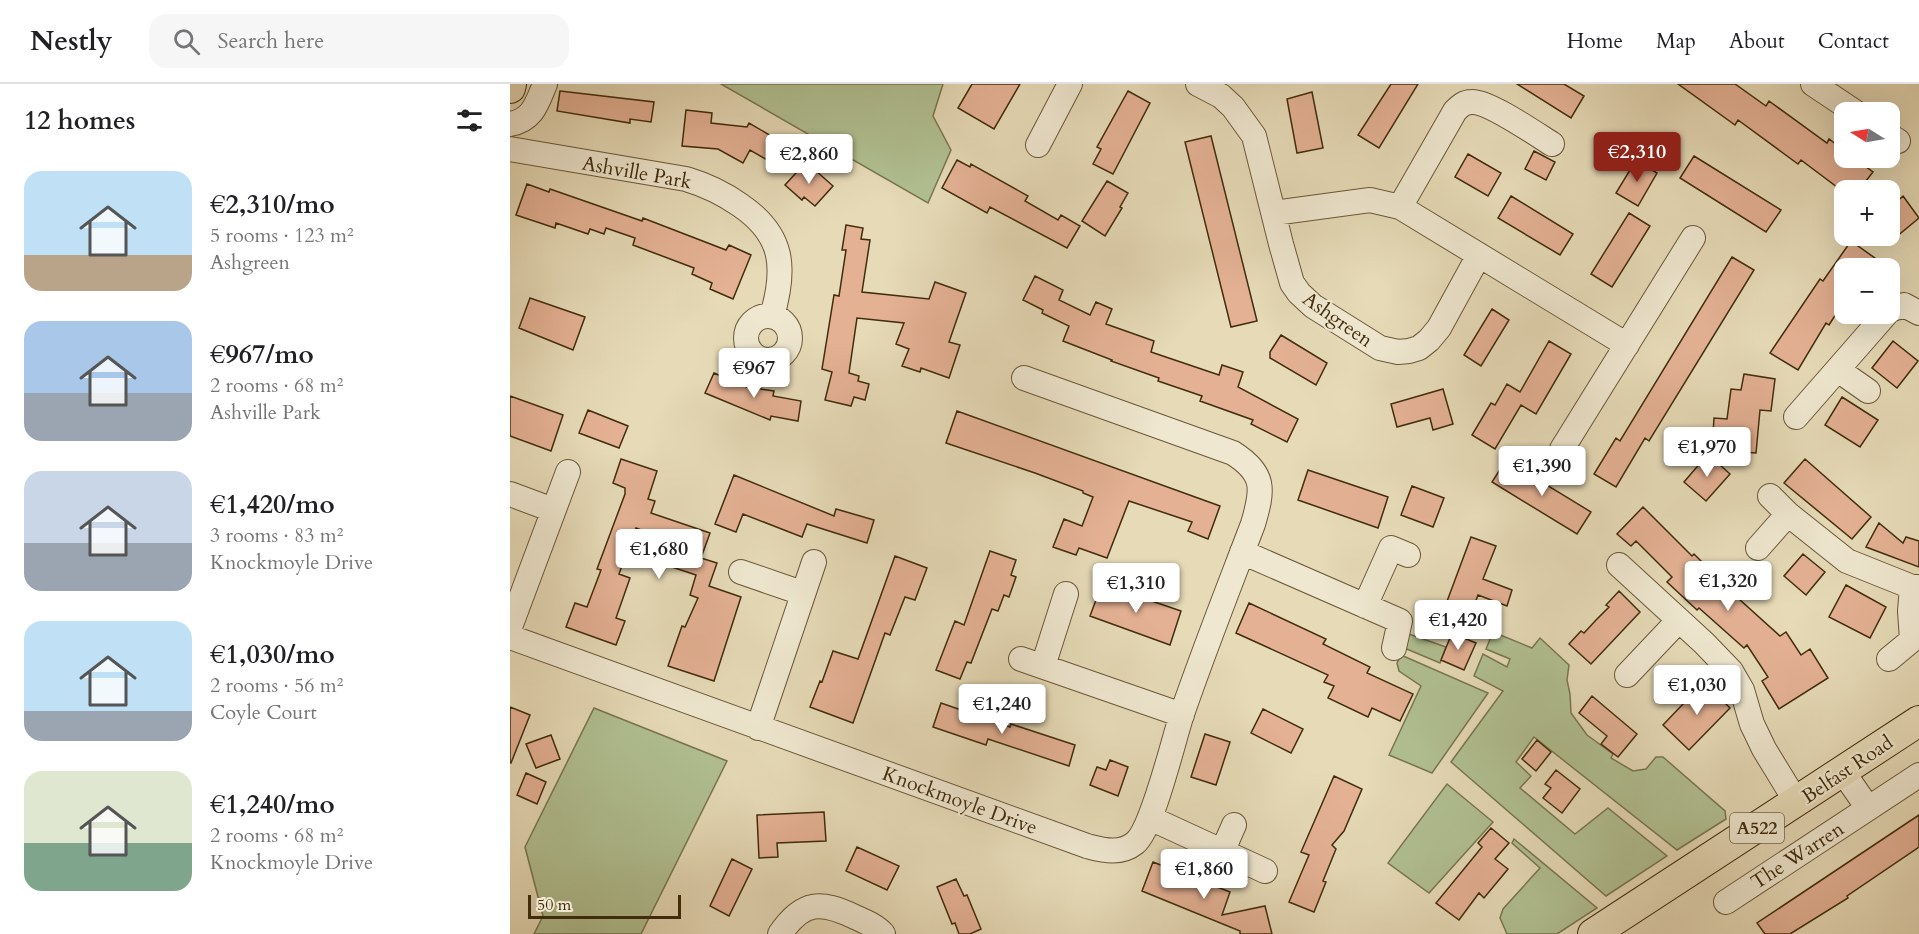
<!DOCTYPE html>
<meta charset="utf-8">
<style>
:root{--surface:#fff;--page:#f6f6f6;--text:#202124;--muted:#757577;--line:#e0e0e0;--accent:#8f2418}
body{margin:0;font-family:Cardo,serif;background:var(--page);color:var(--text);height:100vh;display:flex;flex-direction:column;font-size:22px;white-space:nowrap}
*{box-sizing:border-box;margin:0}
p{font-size:20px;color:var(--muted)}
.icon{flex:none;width:33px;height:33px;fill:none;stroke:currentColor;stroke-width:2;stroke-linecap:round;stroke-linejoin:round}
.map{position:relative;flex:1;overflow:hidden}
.panel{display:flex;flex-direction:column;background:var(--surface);width:510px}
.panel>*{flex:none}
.needle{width:39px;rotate:281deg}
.tools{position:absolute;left:1324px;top:18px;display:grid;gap:12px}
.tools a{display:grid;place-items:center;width:66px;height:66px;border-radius:12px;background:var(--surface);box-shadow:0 6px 24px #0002;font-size:30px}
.scale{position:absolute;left:18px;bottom:15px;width:153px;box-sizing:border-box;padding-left:6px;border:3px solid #412c0c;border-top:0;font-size:16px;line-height:21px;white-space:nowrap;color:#412c0c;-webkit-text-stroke:4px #efe7d0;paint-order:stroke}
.price{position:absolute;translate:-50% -51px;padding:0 14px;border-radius:6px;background:#fff;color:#222;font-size:20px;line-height:39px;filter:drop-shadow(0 2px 3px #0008)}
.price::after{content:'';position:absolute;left:50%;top:36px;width:18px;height:14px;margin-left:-9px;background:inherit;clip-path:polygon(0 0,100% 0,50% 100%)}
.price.active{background:var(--accent);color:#fff}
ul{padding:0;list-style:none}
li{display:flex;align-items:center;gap:18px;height:150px;padding:0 24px}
li span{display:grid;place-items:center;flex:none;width:168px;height:120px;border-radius:18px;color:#555}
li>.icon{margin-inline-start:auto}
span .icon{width:72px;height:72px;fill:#fffc;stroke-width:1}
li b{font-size:26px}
h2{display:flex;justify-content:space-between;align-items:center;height:72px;padding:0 24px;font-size:26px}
header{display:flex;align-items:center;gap:36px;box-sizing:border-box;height:84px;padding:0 30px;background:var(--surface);border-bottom:2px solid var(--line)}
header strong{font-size:28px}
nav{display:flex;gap:33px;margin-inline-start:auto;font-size:21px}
.search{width:420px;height:54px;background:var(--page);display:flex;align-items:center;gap:15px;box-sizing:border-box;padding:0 21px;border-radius:18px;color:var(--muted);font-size:22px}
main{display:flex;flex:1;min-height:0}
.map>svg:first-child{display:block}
.green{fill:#b1c092;stroke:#79764f;stroke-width:1.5}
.building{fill:#e4b194;stroke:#412c0c;stroke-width:1.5}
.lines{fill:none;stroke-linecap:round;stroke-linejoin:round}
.minor-casing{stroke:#6a5837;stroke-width:26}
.major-casing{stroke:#412c0c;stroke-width:32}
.minor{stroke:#efe7d0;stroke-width:24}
.major{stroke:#e6dab7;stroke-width:30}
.labels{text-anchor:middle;stroke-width:4.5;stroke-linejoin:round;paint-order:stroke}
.shield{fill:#efe7d0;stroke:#756447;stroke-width:1.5}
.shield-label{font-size:18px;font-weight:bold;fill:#412c0c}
.street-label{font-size:20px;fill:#412c0c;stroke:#efe7d0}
</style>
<header>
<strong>Nestly</strong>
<div class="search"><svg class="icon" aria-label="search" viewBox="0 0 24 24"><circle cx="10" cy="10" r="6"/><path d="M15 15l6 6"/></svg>Search here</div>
<nav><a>Home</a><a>Map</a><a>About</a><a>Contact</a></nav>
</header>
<main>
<section class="panel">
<h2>12 homes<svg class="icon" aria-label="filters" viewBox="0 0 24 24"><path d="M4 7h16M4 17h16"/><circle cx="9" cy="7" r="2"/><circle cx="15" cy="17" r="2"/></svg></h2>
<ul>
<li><span style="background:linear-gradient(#bfe0f5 70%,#b9a48a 0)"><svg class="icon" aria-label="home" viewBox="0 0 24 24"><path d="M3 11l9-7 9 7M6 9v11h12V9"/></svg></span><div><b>€2,310/mo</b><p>5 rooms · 123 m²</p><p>Ashgreen</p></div></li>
<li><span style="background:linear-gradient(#a9c7e8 60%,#9aa5b1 0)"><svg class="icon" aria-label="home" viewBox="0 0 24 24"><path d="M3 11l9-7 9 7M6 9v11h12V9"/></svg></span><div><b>€967/mo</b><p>2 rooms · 68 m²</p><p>Ashville Park</p></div></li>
<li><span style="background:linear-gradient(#c9d6e8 60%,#9aa5b1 0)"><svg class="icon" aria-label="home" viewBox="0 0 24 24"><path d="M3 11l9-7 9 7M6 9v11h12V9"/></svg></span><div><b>€1,420/mo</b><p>3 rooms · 83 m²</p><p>Knockmoyle Drive</p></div></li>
<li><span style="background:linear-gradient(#bfe0f5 75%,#9aa5b1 0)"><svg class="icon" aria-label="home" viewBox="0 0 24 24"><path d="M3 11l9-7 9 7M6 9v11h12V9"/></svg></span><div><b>€1,030/mo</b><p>2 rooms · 56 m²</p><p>Coyle Court</p></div></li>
<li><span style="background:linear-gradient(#dfe7d0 60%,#7fa58c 0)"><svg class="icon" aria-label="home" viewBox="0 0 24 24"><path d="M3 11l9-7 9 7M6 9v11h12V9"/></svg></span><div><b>€1,240/mo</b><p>2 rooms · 68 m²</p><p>Knockmoyle Drive</p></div></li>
</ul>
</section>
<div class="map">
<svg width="1409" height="850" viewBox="0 0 1409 850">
<rect width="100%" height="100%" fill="#e6dab7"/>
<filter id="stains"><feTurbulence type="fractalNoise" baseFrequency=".00333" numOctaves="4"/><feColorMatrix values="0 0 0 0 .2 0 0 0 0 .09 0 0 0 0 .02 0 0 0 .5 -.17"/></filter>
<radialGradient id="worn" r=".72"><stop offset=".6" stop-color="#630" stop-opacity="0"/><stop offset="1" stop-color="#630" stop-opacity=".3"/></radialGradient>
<path class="green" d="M211 0H433L423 32 441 66 418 119Z
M983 548 1022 564 1030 554 1059 581 1057 596 1060 610 1061 629 1077 651 1103 670 1101 674 1123 687 1136 685 1146 673H1153L1215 727 1216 735 1167 766 1024 653 1006 678 1021 692 1010 704 1065 750 1098 724 1157 772 1096 812 941 678 993 607 964 592 973 570 997 583 1000 575 976 565Z
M896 549 936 563 930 579 892 563Z
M891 571 978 609 922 689 879 671 911 602 889 587 887 579Z
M84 624 217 677 131 850H24L33 832 15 763Z
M937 700 983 738 919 809 878 779Z
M1004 755 1087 824 1047 850H997L990 834 993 825 1030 784 1002 759Z"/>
<path class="building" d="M462 0H510L484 45 448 24Z
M881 0H908L869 64 848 51Z
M1007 0H1054L1074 12 1061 34Z
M1168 0H1225L1256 22 1259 17 1317 59 1319 55 1335 67V74H1344L1363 88 1349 106H1331L1291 76 1288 80 1228 36 1225 41Z
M50 7 144 18 141 38 120 35V39L47 27Z
M618 7 640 19 603 90 583 80 591 65 587 63Z
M802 8 813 64 787 69 777 15Z
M176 26 202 29 201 39 237 43 239 39 275 60 264 80 240 66 233 79 208 65 172 62Z
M701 52 747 237 721 243 675 58Z
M1024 67 1045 78 1036 96 1015 85Z
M958 70 991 89 978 112 945 93Z
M1184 72 1271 126 1256 148 1170 94Z
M447 76 460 83 461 80 518 112 515 117 548 136 551 131 570 142 557 164 480 123 477 129 432 104Z
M1126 76 1147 89 1128 122 1106 109Z
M296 78 323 102 305 122 294 113 292 116 275 101Z
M597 97 618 109 610 123 612 124 595 152 572 137Z
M17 100 39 108 40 105 132 137 133 134 216 166 219 161 241 171 223 215 200 205 202 199 182 190 184 184 123 161 125 154 96 144 94 150 80 145 78 150 46 139 45 144 6 131Z
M1001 112 1063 150 1050 171 988 134Z
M1393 112 1409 134 1380 158V124Z
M1119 129 1140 142 1102 203 1081 190Z
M336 141 353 144 351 155 360 156 352 208 419 215 425 198 456 209 439 258 450 261 439 294 411 284 410 288 392 282 399 265 386 260 394 239 347 234 339 289 349 292 348 297 359 300 355 316 344 313 341 322 315 316 322 288 312 285 324 211 329 212 336 166H332Z
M1341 157 1379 184H1335V216L1319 241 1316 239 1288 286 1260 269 1310 195 1313 197Z
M1222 173 1244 186 1139 357 1135 354 1106 403 1084 390 1106 354 1110 357Z
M525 192 553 206 549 216 580 231 586 218 602 225 596 240 644 257 641 268 709 291 712 281 733 288 728 303 788 335 777 358 741 340 743 336 690 317 692 312 648 297 649 294 601 277 602 276 553 257 559 242 532 229 533 226 513 216Z
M20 214 75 233 63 266 9 244Z
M982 225 999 236 971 282 954 271Z
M771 251 817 279 806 301 760 274V268Z
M1039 257 1061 270 1026 330 1011 321 985 365 962 351 981 319 985 321 997 300 1010 308Z
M1383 257 1408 277 1387 304 1362 284Z
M204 289 237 303 264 307 263 312 291 317 288 337 261 332 260 336 195 309Z
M1234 290 1265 295 1261 327 1250 326 1246 369 1202 366 1204 334 1217 335 1221 305 1231 306Z
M933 305 943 340 923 346 920 334 887 343 881 320Z
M0 312 53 331 41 367 0 352Z
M1332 313 1368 336 1350 363 1315 341Z
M78 326 118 342 109 364 69 349Z
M447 327 710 422 698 455 678 447 682 438 619 417 597 474 569 464 566 471 543 463 554 435 572 442 583 413 573 409V407L525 389 436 359Z
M1198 370 1220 390 1196 417 1174 398Z
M111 375 147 387 138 415 145 417 141 429 200 449 191 474 207 479 199 502 231 513 204 597 158 582 172 542 175 543 188 514 180 511 186 491 162 483 170 461 126 444 109 490 120 494 106 534 115 537 106 561 56 543 65 519 77 523 91 486 87 485 115 410V404L103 399Z
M1295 375 1361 433 1342 455 1274 399Z
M996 376 1081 428 1067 450 982 398Z
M798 386 878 413 868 444 788 416Z
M224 391 324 432 326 425 364 436 357 459 297 440 292 453 233 430 226 448 205 440Z
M902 402 934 414 923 443 891 431Z
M1133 423 1182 472 1184 470 1209 495 1208 496 1270 552 1276 548 1291 571 1300 565 1318 594 1269 625 1252 597 1258 593 1237 561 1234 564 1189 524 1187 526 1157 498 1162 493 1126 457 1121 462 1107 450Z
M1369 439 1393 459 1396 453 1409 457V483L1356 463Z
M961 453 986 462 973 495 1002 506 997 522 968 511 961 530 936 520Z
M480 467 506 476 501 491 506 493 499 513 494 511 488 527 482 525 461 579 457 578 450 595 426 586 445 537 454 541Z
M1293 470 1315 488 1296 511 1274 492Z
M385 472 417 484 405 516 395 513 380 551 375 549 343 639 300 623 310 597 312 598 323 567 348 575Z
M592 500 671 527 660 561 580 532Z
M1336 501 1376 523 1360 554 1319 533Z
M1109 507 1130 528 1081 580 1059 560 1071 547 1074 549 1086 536 1099 523 1096 521Z
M739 519 816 555 813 560 860 583 857 589 903 610 890 637 862 624 858 633 818 614 824 602 814 598 818 591 726 549Z
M942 549 966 559 954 586 931 576Z
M1194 598 1220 624 1179 666 1153 641Z
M1082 612 1127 650 1108 673 1091 660 1097 652 1069 629Z
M431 619 500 643 501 640 565 661 559 682 478 655 476 661 423 643Z
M0 623 20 631 1 679H0Z
M753 625 793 645 781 669 741 649Z
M695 650 720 658 706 701 681 693Z
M41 651 50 675 26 684 16 660Z
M1027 656 1041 668 1026 687 1012 675Z
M600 676 618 683 608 712 580 701 587 683 596 686Z
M1046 686 1070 705 1052 729 1033 714 1041 704 1035 700Z
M16 689 36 698 27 720 7 711Z
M824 692 852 705 834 747 822 761 826 765 813 797 816 798 804 828 779 818 799 771 791 768Z
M314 728 316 757 267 759 268 773 249 774 247 731Z
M1409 731V763L1337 812 1338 814 1280 850H1255L1247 839Z
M981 744 999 759 985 775 998 785 974 814 969 809 949 836 926 819 972 763 968 759Z
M347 763 389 782 377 806 336 787Z
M222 775 242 785 219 832 200 822Z
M643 778 720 808 712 831 755 822 762 850H730V847L632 807Z
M446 795 454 812 457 811 471 845 460 850H449L445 839 442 840 427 803Z"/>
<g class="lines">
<defs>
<path id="minor" d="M688 0 711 12 723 23 744 52 771 160 782 199 789 209 803 222 870 264 888 268 899 267 909 264 919 256 929 244 969 171
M1303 0 1345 28
M0 40C23 36 27 19 35 0
M1380 52 1388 57
M528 61 560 0
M0 65 176 95C196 101 213 109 230 121 274 151 276 184 262 232
M890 123 945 27C950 22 954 18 962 18 978 17 1026 50 1042 60
M764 129 860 116 890 123 1117 261
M1380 226 1394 221 1409 229
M236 254a22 22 0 1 1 44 0a22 22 0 1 1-44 0Z
M1328 286 1358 307
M1286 333 1376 230
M1052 365 1183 154
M0 410 43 426
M1260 412 1278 430 1337 477 1402 503H1409
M1248 464 1278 430
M732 468 890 537 884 564
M1109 481 1194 559 1221 587 1232 606 1242 640 1254 665 1287 719
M231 488 292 509
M855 522 881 464 898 471
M0 543 58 388
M0 553 577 762C593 766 610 771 625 759 643 744 663 657 672 630 694 566 719 503 743 440 753 406 756 390 723 369L514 294
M511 575 672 631
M1379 575 1402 556 1400 527 1402 503
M533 582 556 510
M1117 591 1169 536
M248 644 304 478
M1333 688 1358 724
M640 734 755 787
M713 766 724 741
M1216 818 1409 691
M270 850C293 816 311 817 345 833 356 838 366 842 373 850"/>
<path id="major" d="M0 4 1 0
M1083 850 1409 637"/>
</defs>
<use href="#minor" class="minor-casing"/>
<use href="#major" class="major-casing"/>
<use href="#minor" class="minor"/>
<use href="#major" class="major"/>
</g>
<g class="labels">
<rect class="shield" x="1220" y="729" width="54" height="30" rx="4.5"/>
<g class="shield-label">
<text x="1247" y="750">A522</text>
</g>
<g class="street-label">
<text transform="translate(127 88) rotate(10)" y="7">Ashville Park</text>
<text transform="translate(828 235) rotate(35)" y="7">Ashgreen</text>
<text transform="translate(1337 685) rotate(-34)" y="7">Belfast Road</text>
<text transform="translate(450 716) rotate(20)" y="7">Knockmoyle Drive</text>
<text transform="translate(1287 771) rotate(-33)" y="7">The Warren</text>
</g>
</g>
<rect width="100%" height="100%" filter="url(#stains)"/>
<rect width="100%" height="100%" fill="url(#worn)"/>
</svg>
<div class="tools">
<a><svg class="needle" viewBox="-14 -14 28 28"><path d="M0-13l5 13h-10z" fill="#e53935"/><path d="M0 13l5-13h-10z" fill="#757577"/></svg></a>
<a>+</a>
<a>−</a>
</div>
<div class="scale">50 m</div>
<b class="price active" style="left:1127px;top:99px">€2,310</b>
<b class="price" style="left:299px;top:101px">€2,860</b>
<b class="price" style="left:244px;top:315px">€967</b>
<b class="price" style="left:1197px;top:394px">€1,970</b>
<b class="price" style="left:1032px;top:413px">€1,390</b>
<b class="price" style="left:149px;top:496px">€1,680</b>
<b class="price" style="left:1218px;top:528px">€1,320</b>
<b class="price" style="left:626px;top:530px">€1,310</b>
<b class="price" style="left:948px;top:567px">€1,420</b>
<b class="price" style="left:1187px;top:632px">€1,030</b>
<b class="price" style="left:492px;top:651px">€1,240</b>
<b class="price" style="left:694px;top:816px">€1,860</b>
</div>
</main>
